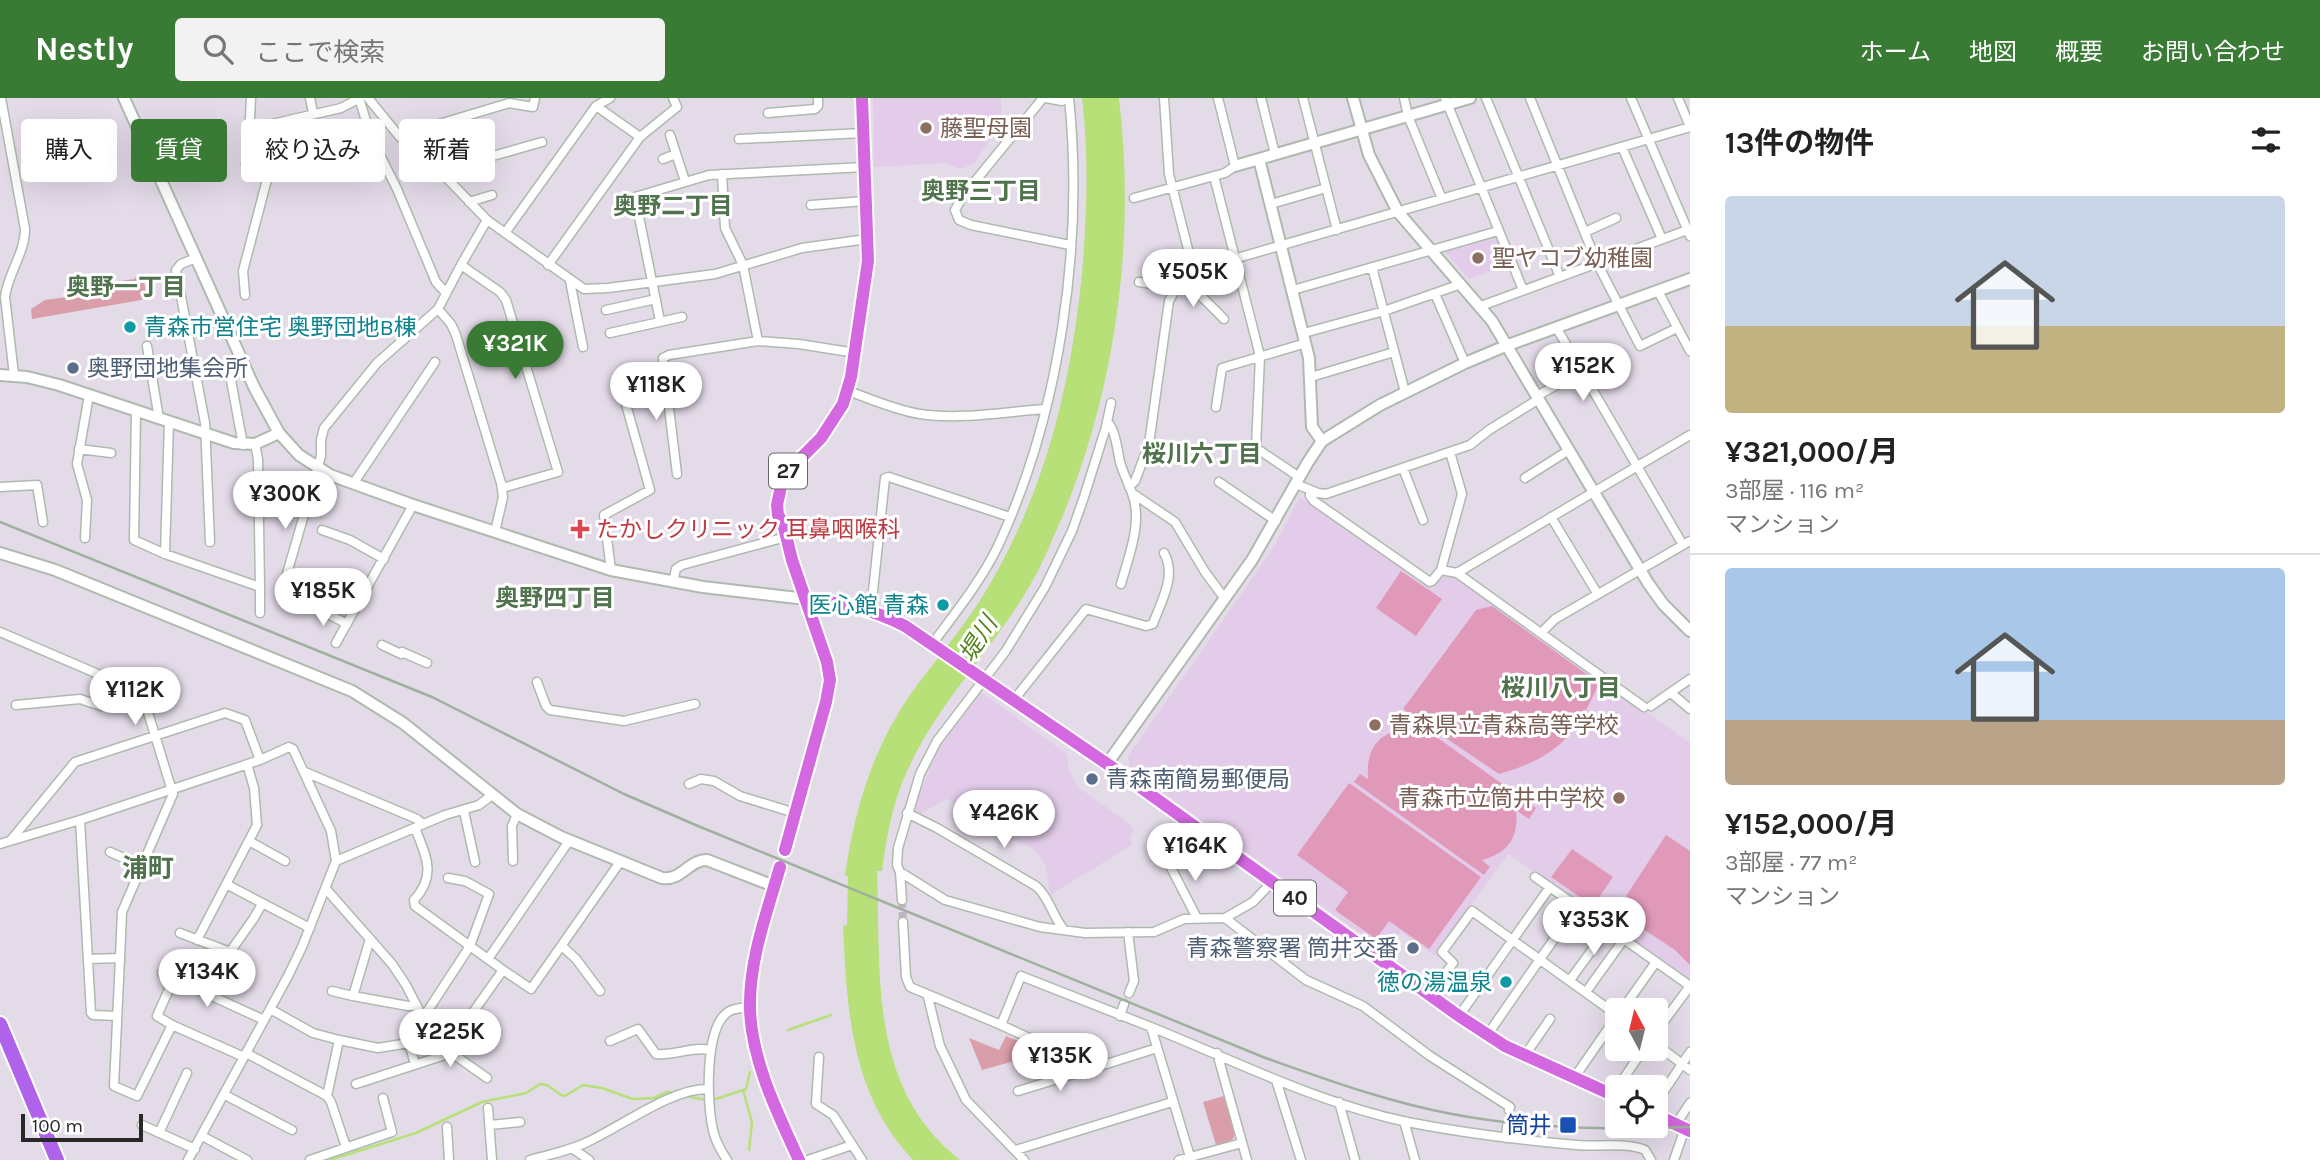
<!DOCTYPE html>
<html lang="ja">
<meta charset="utf-8">
<style>
:root{--surface:#fff;--page:#f2f2f2;--text:#222;--muted:#767676;--line:#e0e0e0;--accent:#397a34}
body{margin:0;font-family:Karla,"Noto Sans JP",sans-serif;background:var(--page);color:var(--text);height:100vh;display:flex;flex-direction:column;font-size:26px;white-space:nowrap}
*{box-sizing:border-box;margin:0}
p{font-size:23px;color:var(--muted)}
.icon{flex:none;width:38px;height:38px;fill:none;stroke:currentColor;stroke-width:2;stroke-linecap:round;stroke-linejoin:round}
.map{position:relative;flex:1;overflow:hidden}
.details{display:flex;flex-direction:column;background:var(--surface);width:630px}
.details>*{flex:none}
.banner{position:absolute;left:21px;top:21px;width:665px;height:63px;display:flex;gap:14px}
.needle{width:46px;rotate:353deg}
.tools{position:absolute;left:1605px;top:900px;display:grid;gap:14px}
.tools a{display:grid;place-items:center;width:63px;height:63px;border-radius:7px;background:var(--surface);box-shadow:0 7px 28px #0002;font-size:35px}
.scale{position:absolute;left:21px;bottom:18px;width:122px;box-sizing:border-box;padding-left:7px;border:4px solid #282828;border-top:0;font-size:19px;line-height:24px;white-space:nowrap;color:#282828;-webkit-text-stroke:5px #fff;paint-order:stroke}
.price{position:absolute;translate:-50% -60px;padding:0 16px;border-radius:24px;background:#fff;color:#222;font-size:23px;line-height:46px;filter:drop-shadow(0 2px 4px #0008)}
.price::after{content:'';position:absolute;left:50%;top:42px;width:21px;height:16px;margin-left:-10px;background:inherit;clip-path:polygon(0 0,100% 0,50% 100%)}
.price.on{background:var(--accent);color:#fff}
ul{padding:0;list-style:none}
li{display:grid;align-content:center;gap:14px;height:371px;padding:0 35px}
li+li{border-top:2px solid var(--line)}
li span{display:grid;place-items:center;height:217px;border-radius:7px;color:#555}
li>.icon{margin-inline-start:auto}
span .icon{width:126px;height:126px;fill:#fffc;stroke-width:1}
li b{font-size:30px}
h2{display:flex;justify-content:space-between;align-items:center;height:84px;padding:0 35px;font-size:30px}
.tag{padding:0 24px;border-radius:7px;background:var(--surface);box-shadow:0 7px 28px #0002;font-size:24px;line-height:63px}
.tag.on{background:var(--accent);color:#fff}
header{display:flex;align-items:center;gap:42px;box-sizing:border-box;height:98px;padding:0 35px;background:var(--accent);color:#fff}
header strong{font-size:33px}
nav{display:flex;gap:38px;margin-inline-start:auto;font-size:24px}
.search{width:490px;height:63px;background:var(--page);display:flex;align-items:center;gap:18px;box-sizing:border-box;padding:0 24px;border-radius:7px;color:var(--muted);font-size:26px}
main{display:flex;flex:1;min-height:0}
.map>svg:first-child{display:block}
.education{fill:#e3cce9}
.green{fill:#da9daa}
.pitch{fill:#e099b9}
.water{fill:#b7e078}
.lines{fill:none;stroke-linecap:round;stroke-linejoin:round}
.stream{stroke:#b7e078;stroke-width:2.5}
.street-tunnel{stroke:#beb7c2;stroke-width:8;stroke-dasharray:8 4;stroke-linecap:butt}
.street-casing{stroke:#afbaae;stroke-width:11}
.secondary-casing{stroke:#afbaae;stroke-width:14}
.primary-casing{stroke:#fff;stroke-width:16}
.highway-casing{stroke:#fff;stroke-width:18}
.street{stroke:#fff;stroke-width:8}
.secondary{stroke:#fff;stroke-width:10}
.primary{stroke:#d368e0;stroke-width:12}
.highway{stroke:#af63eb;stroke-width:14}
.rail{stroke:#9fb09e;stroke-width:2.5}
.education-dot{fill:#8d6e63;stroke:#fff;stroke-width:2.5}
.culture-dot{fill:#0f9aa8;stroke:#fff;stroke-width:2.5}
.service-dot{fill:#5c6f8a;stroke:#fff;stroke-width:2.5}
.health-dot{fill:#e0444e;stroke:#fff;stroke-width:2.5}
.transit-dot{fill:#1a4fb4;stroke:#fff;stroke-width:2.5}
.labels{text-anchor:middle;stroke-width:6;stroke-linejoin:round;paint-order:stroke}
.shield{fill:#fff;stroke:#686868;stroke-width:2}
.shield-label{font-size:21px;font-weight:bold;fill:#282828}
.education-label{font-size:23px;fill:#785e54;stroke:#fff;text-anchor:start}
.culture-label{font-size:23px;fill:#0d838f;stroke:#fff;text-anchor:end}
.service-label{font-size:23px;fill:#4e5e75;stroke:#fff;text-anchor:start}
.health-label{font-size:23px;fill:#be3a42;stroke:#fff;text-anchor:start}
.transit-label{font-size:23px;fill:#164399;stroke:#fff;text-anchor:end}
.neighbourhood-label{font-size:24px;font-weight:bold;fill:#50734e;stroke:#fff}
.water-label{font-size:24px;font-style:italic;fill:#52821b;stroke:#fff}
.quarter-label{font-size:26px;font-weight:bold;fill:#50734e;stroke:#fff}
</style>
<header>
<strong>Nestly</strong>
<div class="search"><svg class="icon" aria-label="search" viewBox="0 0 24 24"><circle cx="10" cy="10" r="6"/><path d="M15 15l6 6"/></svg>ここで検索</div>
<nav><a>ホーム</a><a>地図</a><a>概要</a><a>お問い合わせ</a></nav>
</header>
<main>
<div class="map">
<svg width="1690" height="1062" viewBox="0 0 1690 1062">
<rect width="100%" height="100%" fill="#e4dbe9"/>
<path class="education" d="M873 0H1001L1002 24 1005 25 987 45 974 66 960 71 946 65 874 69Z
M1497 137 1509 167 1469 181 1443 152Z
M1300 399 1433 492 1441 477 1446 476 1458 479 1690 645V884L1508 756 1435 858 1401 834 1386 854 1130 671 1128 658 1254 478 1277 443Z
M978 592 1067 656 1069 672 1078 689 1131 727 1133 733 1130 740 1132 747 1050 797 1046 769 1042 761 1030 748 1014 743 947 701 920 716 913 711 935 659 950 630Z"/>
<path class="green" d="M139 176 141 185 144 184 147 201 32 221 31 211 45 202 88 196 101 186 134 181Z
M1006 938 1046 954 982 972 969 940 999 952Z
M1224 998 1236 1036 1232 1042 1216 1047 1203 1004Z"/>
<path class="pitch" d="M1401 473 1442 501 1416 538 1376 510Z
M1492 508 1599 585C1576 639 1555 660 1499 676L1403 611 1476 512Z
M1407 618 1536 710 1529 721 1516 712C1519 740 1508 755 1482 762L1490 769 1484 777 1354 684 1360 676 1368 681C1366 655 1375 636 1402 632L1399 628Z
M1349 685 1481 779 1429 851 1389 823 1376 841 1335 812 1348 794 1297 757Z
M1666 737 1690 753V867L1675 852 1637 827 1633 803 1626 798Z
M1572 751 1613 779 1593 808 1551 779Z"/>
<path class="water" d="M1082 0H1119C1136 141 1116 291 1061 422 1051 444 1042 468 1029 489 990 556 931 612 902 685 891 713 886 744 882 773H877C881 877 868 990 960 1062H913C851 996 847 913 843 828L847 827 848 779 845 777C855 708 875 643 918 586 939 558 962 531 981 501 1044 399 1070 293 1082 175 1087 117 1089 58 1082 0Z"/>
<g class="lines">
<path class="stream" d="M788 932 831 917
M743 992 752 1024 749 1052
M685 998 706 1002
M713 1002 746 991 750 974
M330 1062 416 1035 482 1004 526 995 540 986 547 987 561 997 565 998 583 987 602 990 633 1001 654 1000 667 994 676 995"/>
<path class="street-tunnel" d="M902 802 903 824"/>
<defs>
<path id="street" d="M1 0 25 131C25 155 8 175 5 199L14 277
M310 0 313 15
M359 0 371 39 397 91 436 184 446 195
M368 0 399 38 440 73 487 122 584 191 608 190 715 176 802 150 867 141
M1043 0 963 98 955 112 959 122 971 127 1070 147
M1046 0 1062 3
M1164 0 1169 76 1193 171 1196 172 1690 29
M1261 0 1275 56
M1303 0 1337 132
M1404 0 1408 18 1442 101
M1445 0 1523 192
M1486 0 1560 179
M1530 0 1597 165 1640 248 1677 230
M1631 0 1690 138
M1678 0 1690 29
M596 8 640 39
M768 15 815 11 818 8V0
M670 37 685 83
M399 38 509 5 533 9 535 0
M739 41 863 35
M1622 49 1662 141
M663 61 676 56
M246 66 248 61 251 0
M440 73 542 44
M722 76 725 130 743 167 758 243
M1214 78 1260 258 1256 350 1299 379
M1134 100 1225 75 1235 68 1218 0
M469 104 492 97
M1271 106 1326 90
M811 107 866 103
M1585 134 1616 120
M505 135 596 8 610 0
M196 160 181 166 176 172 205 325 210 444
M461 167 500 194 506 202 558 374 502 390
M548 167 640 39 677 9 673 0
M1372 169 1405 294
M1184 181 1224 221
M570 183 583 249
M1139 184 1176 190
M1293 192 1498 133
M1658 193 1690 253
M1435 196 1465 265
M245 197 243 173 270 70 272 57V26L341 10 360 0
M1481 208 1690 131
M438 211 451 226 456 237 501 385 503 399 495 434
M606 212 656 201
M660 223 635 99 709 77 865 69
M1556 229 1683 447
M610 235 682 219
M1304 235 1384 213 1461 186
M147 248 159 321
M228 266 243 347
M664 269 677 376
M1311 279 1394 254
M848 293C871 301 895 312 920 316 960 322 1004 314 1044 311
M1537 298 1581 273
M1216 309 1222 270 1306 245
M136 313 134 442 165 456 260 489V515
M1107 323C1116 333 1117 351 1120 364 1123 375 1128 384 1132 395 1143 424 1129 457 1121 486
M255 346 258 361 260 489
M79 351 111 355
M1403 370 1423 422
M1525 380 1569 352
M1219 384 1276 423
M353 386 435 264
M1296 386 1318 395 1326 396 1470 347 1489 332 1539 301
M0 389 37 387 43 424
M1129 389 1135 383 1149 346 1169 203 1178 187 1193 171
M1310 392V398L1314 403 1430 484 1432 483 1441 472 1462 396 1450 354
M1132 395 1175 424 1205 474 1225 501
M1551 419 1597 495
M322 432 350 442 384 461
M85 440 87 402 77 366 89 297
M165 456 169 324
M611 472 604 417 650 392 620 285 664 269 663 260 669 257 758 243 799 246 856 255
M1441 472 1457 475 1644 609
M1457 475 1690 337
M315 478 360 503
M673 484 676 471 682 467 786 439
M284 502 286 479 321 358V342L324 330 377 265 438 211 461 167 487 122
M313 508 347 526
M871 512 885 380 889 379 1010 419
M0 534 142 595 173 696 122 814 120 860
M1541 535 1555 521 1690 443
M336 545 413 407
M933 545C956 514 981 483 998 448 1060 315 1084 146 1069 0
M382 547 401 556
M402 554 427 565
M537 584 546 608 550 612 624 623 695 606
M1671 595 1690 611
M1013 603 1086 511 1146 528 1153 526C1161 503 1177 478 1164 455
M16 607 80 601 101 608 111 581
M1651 608 1690 581
M305 674 417 721 423 726
M689 686 701 681 714 683 740 698 795 715
M464 713 475 764
M907 715 937 730 1036 788C1049 799 1053 819 1064 832
M80 722 91 915 93 917 117 918
M11 742 75 664 225 615 245 622 260 662
M249 743 285 763
M0 746 80 722 260 662 289 649 293 651 331 733 336 763 302 849 288 878 188 1062
M110 754 142 768
M1167 762 1197 820
M336 763 445 717 479 707 492 697
M513 763 512 728 517 716
M900 774 945 802 1040 829 1085 835 1154 834 1184 821 1225 820 1253 804 1272 784
M1535 779 1577 808
M226 786 310 830
M326 791 392 866 406 887 423 920 470 848 489 796 465 783 448 780
M902 802 900 774 897 767 898 750 920 676 937 643 1005 554 1045 489 1072 433 1084 399 1106 329 1111 305
M1225 820 1306 882 1363 908 1430 958 1510 1009 1509 1012
M903 824 906 879 910 889 1001 927 1094 970 1157 950
M1128 834 1134 883 1129 895
M180 835 230 854 254 820 262 806
M370 841 353 898 408 908H417
M197 842 257 727 254 690 247 666
M562 848 576 861 600 893
M88 861 120 860 114 988 137 998 172 927 244 959
M488 861 569 743
M503 872 531 891 620 764
M162 875 264 922
M1570 882 1608 830
M332 893 353 898
M1586 894 1624 841
M1430 897 1453 865 1442 854 1472 813 1617 917
M928 899 940 948 966 1002 1024 1062
M270 911 313 935 339 942 378 950 409 945 415 966
M1622 912 1656 864
M1120 918 1124 906
M1459 918 1550 789
M172 927 157 918 174 880
M1001 927 1021 878 1151 929 1191 1062
M1151 929C1235 963 1318 1005 1407 1024 1463 1035 1520 1042 1577 1047 1597 1049 1628 1044 1645 1052L1651 1062
M1656 934 1690 888
M1488 936 1577 808 1690 888
M432 937 446 951 487 980
M610 943 638 931 656 956C675 958 692 948 711 952
M1656 946 1690 972
M246 955 327 998 331 1004 346 1049
M1217 955 1247 1062
M1525 957 1550 921
M819 959 816 1006 833 1017 862 1062
M1574 980 1617 918
M1276 982 1301 1062
M356 986 442 958 503 872 415 808 414 802C437 777 426 758 415 730
M1618 989 1644 950
M1018 993 1094 970
M225 997 292 1032
M327 998 339 942
M1339 1004 1355 1062
M1656 1005 1690 954
M488 1010 492 1062
M1404 1023 1415 1062
M1676 1026 1690 1005
M142 1027 195 1051
M490 1027 520 1024
M447 1029 449 1062
M159 1035 187 975
M202 1038 247 1062
M1506 1040 1507 1028
M572 1050 589 1062
M1016 1052 1172 1004
M310 1062 392 1034 383 1000
M530 1062C548 1057 567 1053 583 1046 618 1031 671 990 708 991
M727 1062C721 1053 715 1042 713 1032 707 1007 704 930 728 914 734 910 743 910 750 909
M808 1062 852 1047
M1179 1062 1242 1045
M1674 1062 1685 1030"/>
<path id="secondary" d="M124 0 254 289 279 335
M1353 0 1369 57 1398 114 1492 223 1648 485 1663 506 1690 533
M1259 61 1309 260 1312 329 1322 343
M1235 68 1470 0
M0 277 27 279 59 287 234 345 255 346 279 335 299 357 330 377 413 407 611 472 703 489 806 501
M0 455 55 472 352 593 403 625 517 716 561 739 662 780C682 783 688 762 707 762L774 788
M1107 666 1252 462 1308 364 1322 343 1380 307 1465 265 1508 247 1690 181"/>
<path id="primary" d="M806 501C842 505 873 511 905 528L1119 674 1459 918 1505 948 1617 999
M785 752 826 604 830 582 827 564 792 462 783 425 778 417 777 407 782 384 788 373 821 340 843 306 851 279 868 163 862 0
M780 769C767 814 749 862 750 910 751 962 778 1016 799 1062
M1656 1017 1690 1033"/>
<path id="highway" d="M0 926 57 1062"/>
</defs>
<use href="#street" class="street-casing"/>
<use href="#secondary" class="secondary-casing"/>
<use href="#primary" class="primary-casing"/>
<use href="#highway" class="highway-casing"/>
<use href="#street" class="street"/>
<use href="#secondary" class="secondary"/>
<use href="#primary" class="primary"/>
<use href="#highway" class="highway"/>
<path class="rail" d="M0 424 432 599 624 696 698 728 1263 959C1325 981 1387 1004 1452 1016 1530 1031 1611 1032 1690 1029"/>
</g>
<g class="education-dot">
<circle cx="926" cy="30" r="7"/>
<circle cx="1478" cy="160" r="7"/>
<circle cx="1375" cy="627" r="7"/>
<circle cx="1619" cy="700" r="7"/>
</g>
<g class="culture-dot">
<circle cx="130" cy="229" r="7"/>
<circle cx="943" cy="507" r="7"/>
<circle cx="1506" cy="884" r="7"/>
</g>
<g class="service-dot">
<circle cx="73" cy="270" r="7"/>
<circle cx="1092" cy="681" r="7"/>
<circle cx="1413" cy="850" r="7"/>
</g>
<path class="health-dot" d="M576.5 420.5h7v7h7v7h-7v7h-7v-7h-7v-7h7z"/>
<rect class="transit-dot" x="1559" y="1018" width="18" height="18" rx="3.5"/>
<g class="labels">
<g class="shield">
<rect x="769" y="355.5" width="38" height="35" rx="5"/>
<rect x="1274" y="782.5" width="42" height="35" rx="5"/>
</g>
<g class="shield-label">
<text x="788" y="380">27</text>
<text x="1295" y="807">40</text>
</g>
<g class="education-label">
<text x="940" y="38">藤聖母園</text>
<text x="1492" y="168">聖ヤコブ幼稚園</text>
<text x="1389" y="635">青森県立青森高等学校</text>
<text x="1605" y="708" text-anchor="end">青森市立筒井中学校</text>
</g>
<g class="culture-label">
<text x="144" y="237" text-anchor="start">青森市営住宅 奥野団地B棟</text>
<text x="929" y="515">医心館 青森</text>
<text x="1492" y="892">徳の湯温泉</text>
</g>
<g class="service-label">
<text x="87" y="278">奥野団地集会所</text>
<text x="1106" y="689">青森南簡易郵便局</text>
<text x="1399" y="858" text-anchor="end">青森警察署 筒井交番</text>
</g>
<g class="health-label">
<text x="596" y="439">たかしクリニック 耳鼻咽喉科</text>
</g>
<g class="transit-label">
<text x="1552" y="1035">筒井</text>
</g>
<g class="neighbourhood-label">
<text x="981" y="101">奥野三丁目</text>
<text x="673" y="116">奥野二丁目</text>
<text x="126" y="197">奥野一丁目</text>
<text x="1202" y="364">桜川六丁目</text>
<text x="555" y="508">奥野四丁目</text>
<text x="1561" y="598">桜川八丁目</text>
</g>
<g class="water-label">
<text transform="translate(978 541) rotate(-57)" y="8">堤川</text>
</g>
<g class="quarter-label">
<text x="148" y="779">浦町</text>
</g>
</g>
</svg>
<div class="tools">
<a><svg class="needle" viewBox="-14 -14 28 28"><path d="M0-13l5 13h-10z" fill="#e53935"/><path d="M0 13l5-13h-10z" fill="#767676"/></svg></a>
<a><svg class="icon" aria-label="locate" viewBox="0 0 24 24"><circle cx="12" cy="12" r="6"/><path d="M12 2v4M12 18v4M2 12h4M18 12h4"/></svg></a>
</div>
<div class="scale">100 m</div>
<b class="price" style="left:1193px;top:211px">¥505K</b>
<b class="price on" style="left:515px;top:283px">¥321K</b>
<b class="price" style="left:1583px;top:305px">¥152K</b>
<b class="price" style="left:656px;top:324px">¥118K</b>
<b class="price" style="left:285px;top:433px">¥300K</b>
<b class="price" style="left:323px;top:530px">¥185K</b>
<b class="price" style="left:135px;top:629px">¥112K</b>
<b class="price" style="left:1004px;top:752px">¥426K</b>
<b class="price" style="left:1195px;top:785px">¥164K</b>
<b class="price" style="left:1594px;top:859px">¥353K</b>
<b class="price" style="left:207px;top:911px">¥134K</b>
<b class="price" style="left:450px;top:971px">¥225K</b>
<b class="price" style="left:1060px;top:995px">¥135K</b>
<div class="banner">
<a class="tag">購入</a>
<a class="tag on">賃貸</a>
<a class="tag">絞り込み</a>
<a class="tag">新着</a>
</div>
</div>
<section class="details">
<h2>13件の物件<svg class="icon" aria-label="filters" viewBox="0 0 24 24"><path d="M4 7h16M4 17h16"/><circle cx="9" cy="7" r="2"/><circle cx="15" cy="17" r="2"/></svg></h2>
<ul>
<li><span style="background:linear-gradient(#c9d6e8 60%,#c2b280 0)"><svg class="icon" aria-label="home" viewBox="0 0 24 24"><path d="M3 11l9-7 9 7M6 9v11h12V9"/></svg></span><div><b>¥321,000/月</b><p>3部屋 · 116 m²</p><p>マンション</p></div></li>
<li><span style="background:linear-gradient(#a9c7e8 70%,#b9a48a 0)"><svg class="icon" aria-label="home" viewBox="0 0 24 24"><path d="M3 11l9-7 9 7M6 9v11h12V9"/></svg></span><div><b>¥152,000/月</b><p>3部屋 · 77 m²</p><p>マンション</p></div></li>
</ul>
</section>
</main>
